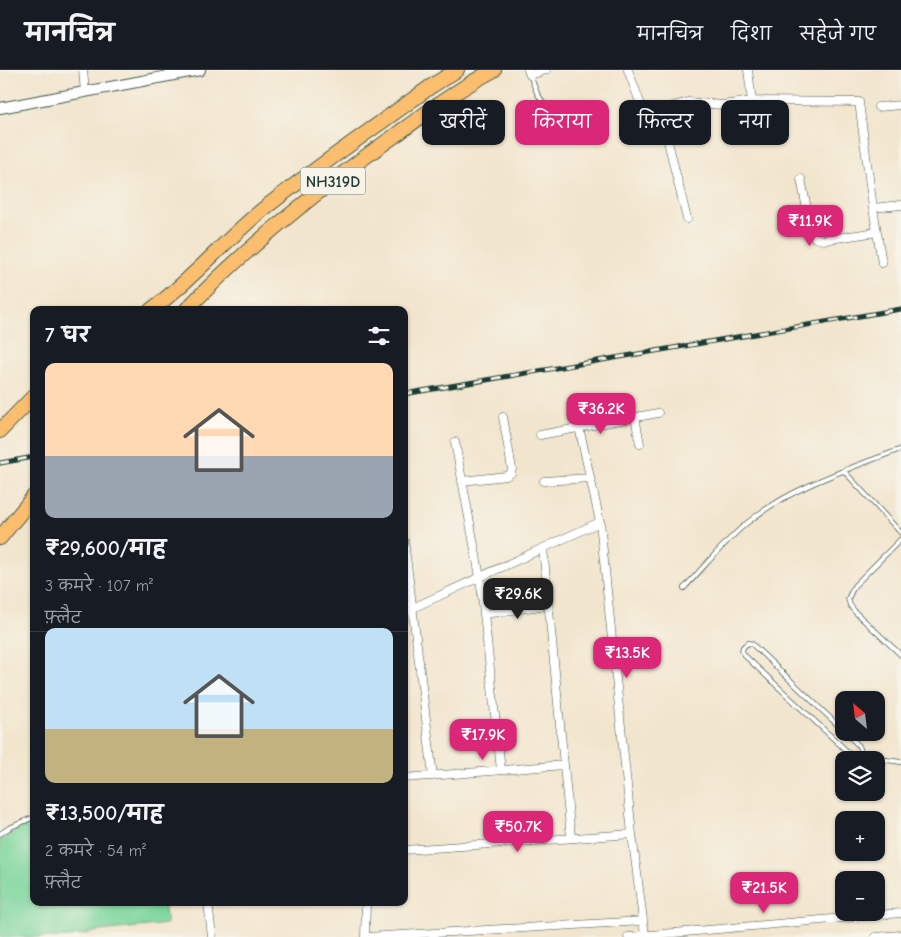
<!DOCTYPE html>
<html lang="hi">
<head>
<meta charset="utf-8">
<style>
  :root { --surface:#171b24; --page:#20242c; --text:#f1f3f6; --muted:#9ea1a6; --line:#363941; --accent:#db2777 }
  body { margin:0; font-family:"Comic Neue","Playpen Sans Deva",sans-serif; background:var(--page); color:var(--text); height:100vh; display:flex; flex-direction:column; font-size:19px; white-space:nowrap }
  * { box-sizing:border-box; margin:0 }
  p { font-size:16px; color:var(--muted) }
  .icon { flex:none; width:28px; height:28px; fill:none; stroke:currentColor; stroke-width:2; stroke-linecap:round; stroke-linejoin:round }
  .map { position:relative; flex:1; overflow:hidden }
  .panel { position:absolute; left:30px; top:236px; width:378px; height:600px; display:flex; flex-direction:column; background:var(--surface); border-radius:10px; box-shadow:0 1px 4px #0004 }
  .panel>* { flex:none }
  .top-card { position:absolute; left:422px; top:30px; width:402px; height:45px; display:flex; gap:10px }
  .needle { width:32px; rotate:332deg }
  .controls { position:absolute; left:835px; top:621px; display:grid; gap:10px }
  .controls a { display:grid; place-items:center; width:50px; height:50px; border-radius:10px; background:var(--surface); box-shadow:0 1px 4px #0004; font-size:25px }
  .price { position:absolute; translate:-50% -42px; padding:0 11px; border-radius:10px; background:var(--accent); color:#fff; font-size:16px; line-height:32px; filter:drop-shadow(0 1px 2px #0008) }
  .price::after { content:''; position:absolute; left:50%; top:30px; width:15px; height:11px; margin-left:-8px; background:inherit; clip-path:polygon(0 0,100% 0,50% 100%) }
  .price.on { background:#222; color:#fff }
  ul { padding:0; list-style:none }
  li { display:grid; align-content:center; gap:10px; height:265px; padding:0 15px }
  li+li { border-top:1px solid var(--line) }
  li span { display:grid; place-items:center; height:155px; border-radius:10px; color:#555 }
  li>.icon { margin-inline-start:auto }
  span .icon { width:90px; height:90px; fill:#fffc; stroke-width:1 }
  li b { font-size:21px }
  h2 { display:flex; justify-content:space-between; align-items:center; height:60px; padding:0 15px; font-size:21px }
  .chip { padding:0 18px; border-radius:10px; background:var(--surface); box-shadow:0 1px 4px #0004; font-size:18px; line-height:45px }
  .chip.on { background:var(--accent); color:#fff }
  header { display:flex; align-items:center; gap:30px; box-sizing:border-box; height:70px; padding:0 25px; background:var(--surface); border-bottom:1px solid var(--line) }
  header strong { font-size:24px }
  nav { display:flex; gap:28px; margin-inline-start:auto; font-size:18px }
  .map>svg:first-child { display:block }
</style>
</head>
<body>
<header>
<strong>मानचित्र</strong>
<nav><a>मानचित्र</a><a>दिशा</a><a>सहेजे गए</a></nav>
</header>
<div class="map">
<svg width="901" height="867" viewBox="0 0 901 867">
  <rect width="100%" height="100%" fill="#f7f3e8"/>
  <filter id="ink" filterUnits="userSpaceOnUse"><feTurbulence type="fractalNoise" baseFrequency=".02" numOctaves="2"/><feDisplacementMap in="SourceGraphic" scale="10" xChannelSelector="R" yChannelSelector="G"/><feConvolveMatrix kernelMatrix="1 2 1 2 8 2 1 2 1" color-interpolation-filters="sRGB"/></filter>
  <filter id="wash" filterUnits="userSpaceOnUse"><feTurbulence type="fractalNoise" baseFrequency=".0096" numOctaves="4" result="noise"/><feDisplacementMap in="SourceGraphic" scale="20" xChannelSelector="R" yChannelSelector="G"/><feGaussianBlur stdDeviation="1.12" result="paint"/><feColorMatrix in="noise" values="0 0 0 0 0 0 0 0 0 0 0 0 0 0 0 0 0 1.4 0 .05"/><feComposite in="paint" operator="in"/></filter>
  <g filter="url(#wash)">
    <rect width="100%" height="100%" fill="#f2e5cd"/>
    <path fill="#7bd69d" stroke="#4d8a68" d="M34 754V832L164 833 167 854 99 861 69 867H0V771L16 760Z"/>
  </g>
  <g filter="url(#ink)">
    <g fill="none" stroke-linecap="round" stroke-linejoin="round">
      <defs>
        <path id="service" d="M530 5 537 23 562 63
          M844 401 901 463
          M901 469 854 516 848 529 850 535 855 542 901 585
          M684 518C704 497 724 472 747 453 791 417 849 399 901 379
          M844 661 752 574 748 573 743 577 742 581 744 585 851 685 901 692
          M845 662 859 676 863 687
          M0 764 9 758 34 747"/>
        <path id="minor" d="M83 0 85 22
          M528 0 530 5 546 0
          M628 0 641 35 645 39 652 40 666 38 688 32 722 35 752 31 859 32 873 138 901 135
          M748 0 752 31
          M878 37 901 35
          M660 39 687 149
          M801 109 811 159 815 168 823 170 877 162
          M873 138 882 193
          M635 347 640 374
          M579 357 600 452 632 764 645 866
          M540 365 658 343
          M455 372 480 507 501 700
          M462 411 506 406 511 403 512 399 503 347
          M544 411 590 408
          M404 470 433 706
          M543 478 571 768
          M404 542 600 452
          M484 544 548 535
          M404 708 564 695
          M404 780 632 764
          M208 832 212 867
          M365 867 366 832
          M366 867 643 851
          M628 867 901 843
          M875 867 901 865"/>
        <path id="tertiary" d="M0 38 200 0"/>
        <path id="trunk" d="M151 240C191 211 223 172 261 141 316 97 374 58 430 17L457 0
          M186 240C249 175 319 119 393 67 426 43 458 19 494 0
          M0 361 34 326
          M0 468 34 426"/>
      </defs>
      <use href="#service" stroke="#3f564b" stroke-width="5.5"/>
      <use href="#minor" stroke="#3f564b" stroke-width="9"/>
      <use href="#tertiary" stroke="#3f564b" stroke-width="12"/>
      <use href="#trunk" stroke="#3f564b" stroke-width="16"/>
      <use href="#service" stroke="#fff" stroke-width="4"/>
      <use href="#minor" stroke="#fff" stroke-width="8"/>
      <use href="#tertiary" stroke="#fff" stroke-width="10"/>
      <use href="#trunk" stroke="#fbbe6e" stroke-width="14"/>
      <defs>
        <path id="rail" d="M404 324 901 239
          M0 393 34 387"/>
      </defs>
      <use href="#rail" stroke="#1f3d34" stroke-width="5"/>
      <use href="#rail" stroke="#f7f3e8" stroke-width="3" stroke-dasharray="9" stroke-linecap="butt"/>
    </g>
  </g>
  <g text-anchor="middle" stroke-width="4" stroke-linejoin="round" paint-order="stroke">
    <rect fill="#f7f3e8" stroke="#60746a" stroke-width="1" x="300.5" y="97.5" width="65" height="27" rx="4"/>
    <g font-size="16" font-weight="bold" fill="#1f3d34">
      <text x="333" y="117">NH319D</text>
    </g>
  </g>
</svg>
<div class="controls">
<a><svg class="needle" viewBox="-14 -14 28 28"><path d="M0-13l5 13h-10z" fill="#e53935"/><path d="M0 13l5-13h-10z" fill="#9ea1a6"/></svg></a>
<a><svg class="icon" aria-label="layers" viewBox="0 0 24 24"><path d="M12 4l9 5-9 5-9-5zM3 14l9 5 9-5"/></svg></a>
<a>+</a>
<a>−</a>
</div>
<b class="price" style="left:810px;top:177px">₹11.9K</b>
<b class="price" style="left:601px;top:365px">₹36.2K</b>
<b class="price on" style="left:518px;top:550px">₹29.6K</b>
<b class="price" style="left:627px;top:609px">₹13.5K</b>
<b class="price" style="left:483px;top:691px">₹17.9K</b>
<b class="price" style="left:518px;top:783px">₹50.7K</b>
<b class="price" style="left:764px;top:844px">₹21.5K</b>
<div class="top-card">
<a class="chip">खरीदें</a>
<a class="chip on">किराया</a>
<a class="chip">फ़िल्टर</a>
<a class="chip">नया</a>
</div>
<section class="panel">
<h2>7 घर<svg class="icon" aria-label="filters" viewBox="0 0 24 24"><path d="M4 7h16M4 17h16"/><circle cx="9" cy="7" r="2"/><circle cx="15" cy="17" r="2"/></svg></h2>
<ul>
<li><span style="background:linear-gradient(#ffd9b3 60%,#9aa5b1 0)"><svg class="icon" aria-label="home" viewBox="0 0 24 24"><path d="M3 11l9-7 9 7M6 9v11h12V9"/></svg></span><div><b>₹29,600/माह</b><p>3 कमरे · 107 m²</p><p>फ़्लैट</p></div></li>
<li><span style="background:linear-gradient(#bfe0f5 65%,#c2b280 0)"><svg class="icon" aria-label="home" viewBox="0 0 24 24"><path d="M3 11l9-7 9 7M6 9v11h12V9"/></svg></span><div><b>₹13,500/माह</b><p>2 कमरे · 54 m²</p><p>फ़्लैट</p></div></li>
</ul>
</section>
</div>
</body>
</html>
